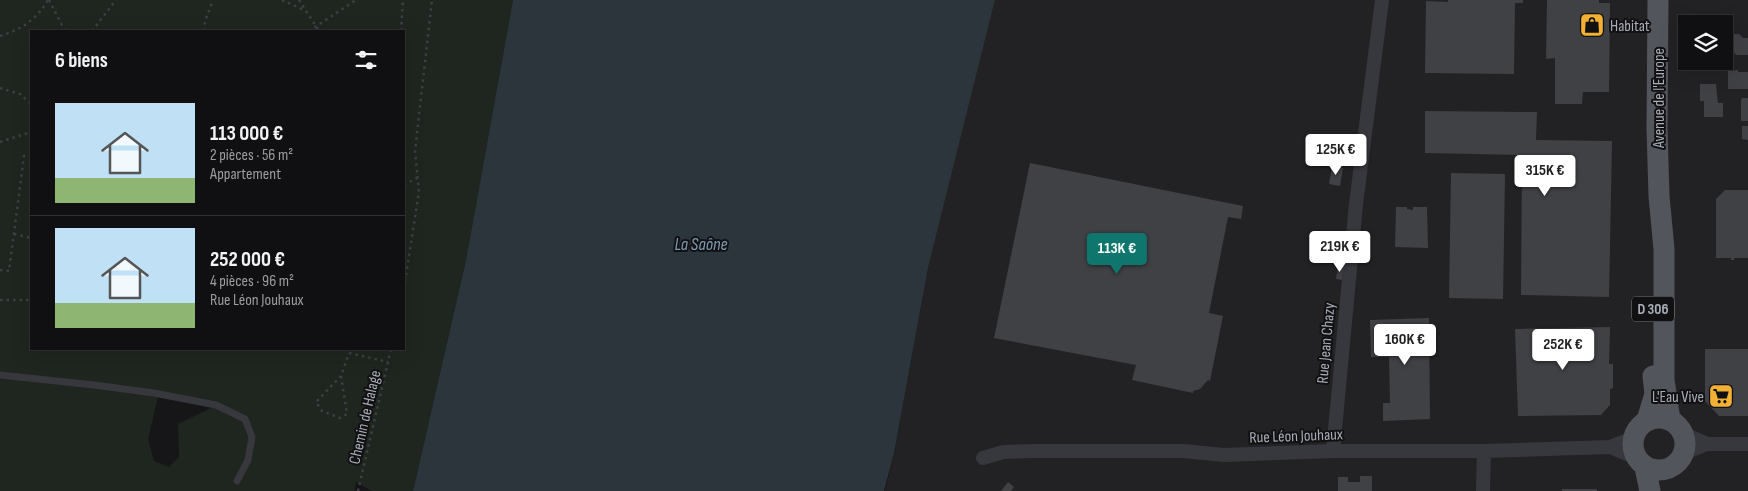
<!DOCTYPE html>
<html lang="fr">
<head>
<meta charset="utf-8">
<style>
  :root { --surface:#101012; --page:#19191b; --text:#f1f3f6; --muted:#9c9d9f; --line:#303032; --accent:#0f766e }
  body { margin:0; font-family:"Sofia Sans Condensed",sans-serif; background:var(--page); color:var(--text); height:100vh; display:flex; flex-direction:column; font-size:19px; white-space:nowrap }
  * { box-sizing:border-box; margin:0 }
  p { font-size:16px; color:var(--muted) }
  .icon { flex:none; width:28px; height:28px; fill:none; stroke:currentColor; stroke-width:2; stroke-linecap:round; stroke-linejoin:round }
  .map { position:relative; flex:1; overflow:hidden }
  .details { position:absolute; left:30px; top:30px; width:375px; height:320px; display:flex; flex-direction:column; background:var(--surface); border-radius:0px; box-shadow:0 5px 20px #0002,0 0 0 1px var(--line) }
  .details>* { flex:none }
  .buttons { position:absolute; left:1678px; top:15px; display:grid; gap:10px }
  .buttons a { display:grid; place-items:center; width:55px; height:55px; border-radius:0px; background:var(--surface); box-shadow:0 5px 20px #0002,0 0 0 1px var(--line); font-size:25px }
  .price { position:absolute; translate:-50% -42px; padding:0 11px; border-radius:5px; background:#fff; color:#222; font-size:16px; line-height:32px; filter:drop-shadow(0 1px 2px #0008) }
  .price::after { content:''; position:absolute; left:50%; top:30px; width:15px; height:11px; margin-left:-8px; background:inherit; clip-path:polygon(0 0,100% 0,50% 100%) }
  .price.current { background:var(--accent); color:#fff }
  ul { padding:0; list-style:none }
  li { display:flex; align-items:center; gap:15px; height:125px; padding:0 25px }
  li+li { border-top:1px solid var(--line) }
  li span { display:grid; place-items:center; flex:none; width:140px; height:100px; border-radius:0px; color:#555 }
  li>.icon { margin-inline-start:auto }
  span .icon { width:60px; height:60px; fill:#fffc; stroke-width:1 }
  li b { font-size:21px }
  h2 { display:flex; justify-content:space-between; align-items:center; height:60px; padding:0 25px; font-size:21px }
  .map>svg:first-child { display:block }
</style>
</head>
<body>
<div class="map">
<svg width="1748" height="491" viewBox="0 0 1748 491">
  <rect width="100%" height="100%" fill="#161618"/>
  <path fill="#222225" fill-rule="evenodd" d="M995 0H1748V491H885L894 453 928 268ZM1686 24H1724V61H1686Z"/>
  <path fill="#1e261f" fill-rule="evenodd" d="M0 0H513L466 260 413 491H372L356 482 354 491H0ZM31 31H404V349H31ZM158 397 215 406 178 424 179 457 169 467 154 461 148 439Z"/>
  <path fill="#2c353c" d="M513 0H995L928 268 894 453 884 491H413L466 260Z"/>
  <path fill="#404145" d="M1448 0H1523V3H1515L1514 74 1425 73 1426 1 1448 2Z
    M1547 0H1599V3H1610L1609 92H1583L1582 104H1555V58L1546 59Z
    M1733 34H1739L1743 38H1748V55H1736L1728 46 1731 43 1728 39Z
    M1738 70V72H1748V89H1728V71Z
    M1700 84H1716L1718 103H1723V117H1704V101H1700Z
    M1742 98H1748V121H1741V100Z
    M1425 111 1537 112 1536 140 1612 141 1609 297 1521 295 1522 155 1425 153Z
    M1742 126H1748V140L1742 139Z
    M1030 163 1243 206 1241 219 1228 217 1209 313 1223 316 1210 381 1208 380 1200 389 1193 391V393L1132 380 1136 365 994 338Z
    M1332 166 1343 168 1340 186 1329 184Z
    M1451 173 1505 174 1503 299 1449 298Z
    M1725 190H1748V258H1734V260H1731V258H1716V199Z
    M1396 207H1407V209L1413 210V207H1427L1428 248 1395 247Z
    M1338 266 1344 267 1343 280 1336 279Z
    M1429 318 1430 419 1383 421V403H1390L1389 357H1371L1370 320Z
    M1610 327 1609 364H1613V388L1610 389V405L1601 415 1518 416 1515 329Z
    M1705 349H1748V416H1719L1705 401Z
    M1360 476H1372V491H1338V477H1348V482H1360Z
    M1008 482 1014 487 1011 491H1001Z
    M1562 489H1597V491H1562Z"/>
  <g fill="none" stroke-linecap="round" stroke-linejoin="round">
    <path stroke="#3d3f44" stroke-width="2.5" stroke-dasharray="2.5 4" stroke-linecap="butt" d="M49 0 65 31
      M282 0 304 10
      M299 0 319 31
      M92 31 116 0
      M204 31 205 21 213 0
      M309 31 356 0
      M401 31 403 0
      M0 36C22 29 36 20 48 0
      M0 88 20 94 31 104
      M0 142 31 132
      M404 185 417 178
      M14 234 31 238
      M0 270 9 271 24 156H31
      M404 288 419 192 415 151 432 0
      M0 300H31
      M292 349H305
      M344 349 349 353 388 362
      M341 376 347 414 340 418 322 411 316 402 341 376 349 353
      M358 491 391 349"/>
    <path stroke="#37383d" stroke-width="7" d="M0 375 94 385 154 393 216 405 245 419 252 437 248 460 237 481"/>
    <path stroke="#37383d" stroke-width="14" d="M1683 433 1707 444H1748
      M1610 447 1637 458
      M1333 451 1356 204 1382 0
      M1684 453 1707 444
      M983 458 1003 452 1036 451H1183L1224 455 1333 451H1484L1610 447 1633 438
      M1483 491 1484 451"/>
    <path stroke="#53555c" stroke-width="21" d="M1658 0 1657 129 1659 196 1664 249V380L1670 420
      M1633 444a26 26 0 1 1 52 0a26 26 0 1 1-52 0Z
      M1647 420 1655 394 1653 376
      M1645 467 1650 491"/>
  </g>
  <defs>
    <symbol id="shop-square" viewBox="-11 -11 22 22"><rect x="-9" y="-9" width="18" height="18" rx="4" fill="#f2b134" stroke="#111113"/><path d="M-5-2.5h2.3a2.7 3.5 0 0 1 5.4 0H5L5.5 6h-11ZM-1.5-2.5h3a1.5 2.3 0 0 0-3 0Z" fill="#111"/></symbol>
    <symbol id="supermarket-square" viewBox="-11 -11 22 22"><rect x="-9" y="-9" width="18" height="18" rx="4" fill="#f2b134" stroke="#111113"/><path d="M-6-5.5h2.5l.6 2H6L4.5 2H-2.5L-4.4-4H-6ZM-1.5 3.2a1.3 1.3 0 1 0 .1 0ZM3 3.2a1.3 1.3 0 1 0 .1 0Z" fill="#111"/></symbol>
  </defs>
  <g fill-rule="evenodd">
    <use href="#shop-square" x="1578" y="11" width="28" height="28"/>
    <use href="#supermarket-square" x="1707" y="382" width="28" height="28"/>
  </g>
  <g text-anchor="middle" stroke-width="4" stroke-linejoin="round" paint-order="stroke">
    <rect fill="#111113" stroke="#7b7e86" stroke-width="1" x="1632" y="296.5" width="42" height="25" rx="4"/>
    <g font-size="15" font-weight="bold" fill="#a8adb8">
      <text x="1653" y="314">D 306</text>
    </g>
    <g font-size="16" fill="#a8adb8" stroke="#111113" text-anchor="start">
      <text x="1610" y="31">Habitat</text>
      <text x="1704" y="402" text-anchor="end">L'Eau Vive</text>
    </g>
    <g font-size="16" fill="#a8adb8" stroke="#111113">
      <text transform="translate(1658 98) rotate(-90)" y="6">Avenue de l'Europe</text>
      <text transform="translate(1325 343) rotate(-85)" y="6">Rue Jean Chazy</text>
      <text transform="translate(364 417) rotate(-77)" y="6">Chemin de Halage</text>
      <text transform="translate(1296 435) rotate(-2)" y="6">Rue Léon Jouhaux</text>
    </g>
    <g font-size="18" font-style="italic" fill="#7f9bb3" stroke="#111113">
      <text x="701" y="250">La Saône</text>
    </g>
  </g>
</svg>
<div class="buttons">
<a><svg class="icon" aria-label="layers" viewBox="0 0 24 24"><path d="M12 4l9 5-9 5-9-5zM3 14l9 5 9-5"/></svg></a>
</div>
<b class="price" style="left:1336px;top:176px">125K €</b>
<b class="price" style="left:1545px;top:197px">315K €</b>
<b class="price" style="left:1340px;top:273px">219K €</b>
<b class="price current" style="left:1117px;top:275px">113K €</b>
<b class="price" style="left:1405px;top:366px">160K €</b>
<b class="price" style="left:1563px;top:371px">252K €</b>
<section class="details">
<h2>6 biens<svg class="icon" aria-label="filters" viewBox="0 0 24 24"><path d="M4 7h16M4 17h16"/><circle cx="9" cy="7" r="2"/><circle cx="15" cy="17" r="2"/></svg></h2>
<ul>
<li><span style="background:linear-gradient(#bfe0f5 75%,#8fb573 0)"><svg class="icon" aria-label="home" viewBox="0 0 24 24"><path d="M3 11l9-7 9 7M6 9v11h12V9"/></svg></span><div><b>113 000 €</b><p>2 pièces · 56 m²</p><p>Appartement</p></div></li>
<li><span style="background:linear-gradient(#bfe0f5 75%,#8fb573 0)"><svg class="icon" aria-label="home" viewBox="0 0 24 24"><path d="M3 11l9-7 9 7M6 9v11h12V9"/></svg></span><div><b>252 000 €</b><p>4 pièces · 96 m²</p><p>Rue Léon Jouhaux</p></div></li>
</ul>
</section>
</div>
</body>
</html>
